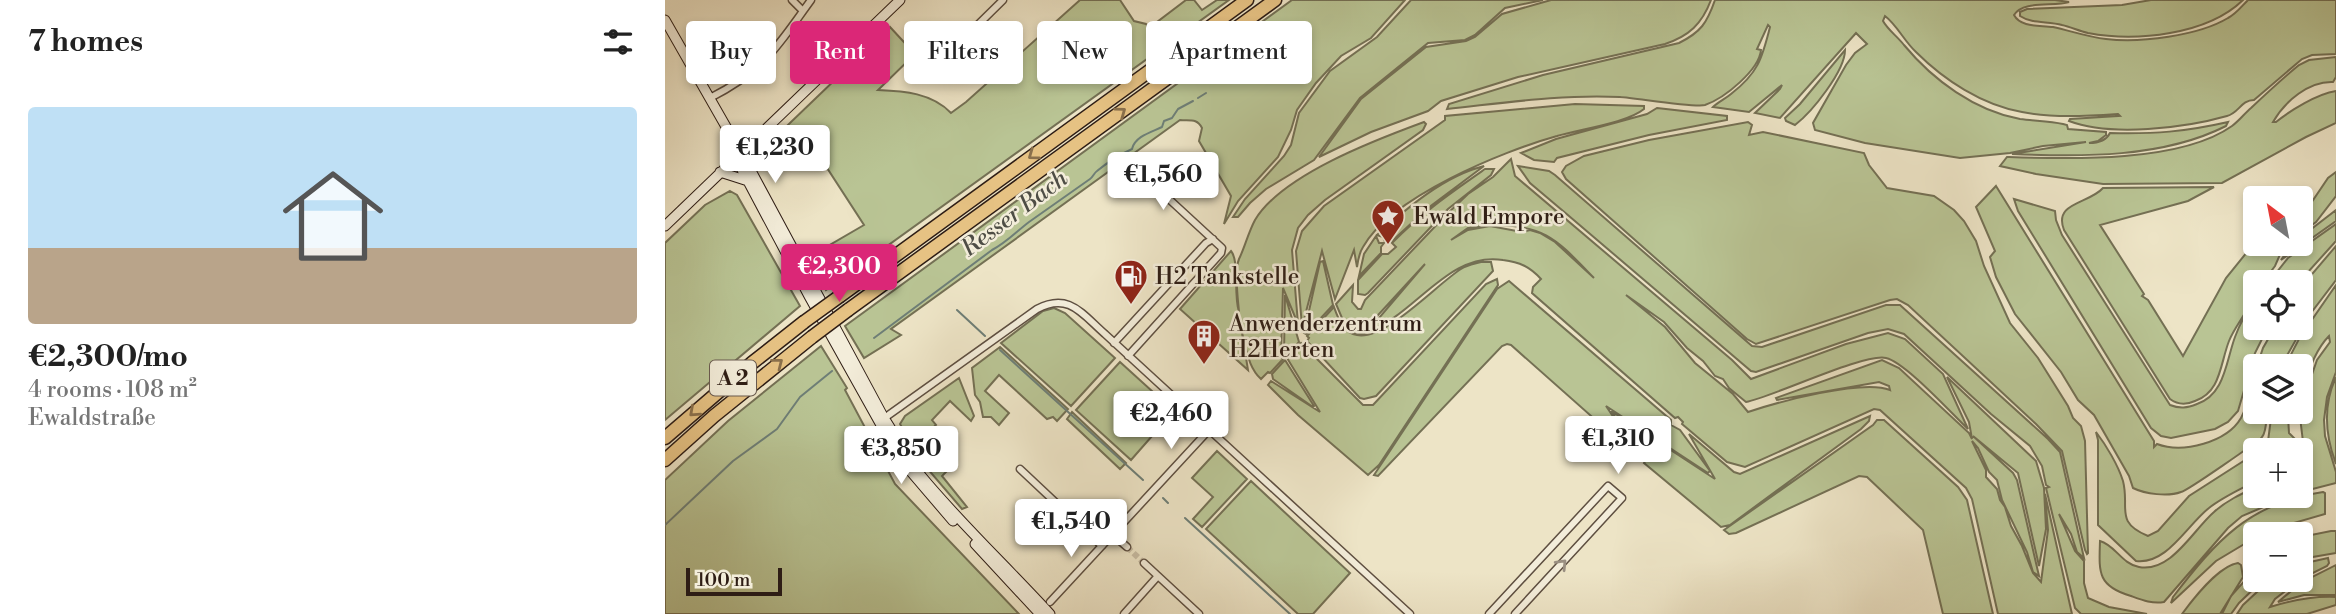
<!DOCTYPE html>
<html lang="en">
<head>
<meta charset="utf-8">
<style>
  :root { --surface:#fff; --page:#f2f2f2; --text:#222; --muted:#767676; --line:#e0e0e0; --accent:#db2777 }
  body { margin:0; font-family:"Libre Bodoni",serif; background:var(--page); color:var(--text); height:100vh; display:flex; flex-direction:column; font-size:26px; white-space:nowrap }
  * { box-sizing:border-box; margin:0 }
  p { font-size:23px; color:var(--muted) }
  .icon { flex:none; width:38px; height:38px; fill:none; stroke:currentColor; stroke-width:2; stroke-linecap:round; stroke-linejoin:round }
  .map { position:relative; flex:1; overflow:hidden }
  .side { display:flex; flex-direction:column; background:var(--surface); width:665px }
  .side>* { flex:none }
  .guide { position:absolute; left:21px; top:21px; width:665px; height:63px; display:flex; gap:14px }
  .needle { width:46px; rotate:328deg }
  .buttons { position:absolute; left:1578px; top:186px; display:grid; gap:14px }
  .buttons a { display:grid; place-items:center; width:70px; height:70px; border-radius:7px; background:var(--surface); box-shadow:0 4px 10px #0003; font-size:35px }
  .scale { position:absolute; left:21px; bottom:18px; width:96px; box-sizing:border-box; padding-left:7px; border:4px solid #2e1d15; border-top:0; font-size:19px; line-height:24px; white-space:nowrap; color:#2e1d15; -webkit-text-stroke:5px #f3edda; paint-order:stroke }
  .price { position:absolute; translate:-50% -60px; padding:0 16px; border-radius:7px; background:#fff; color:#222; font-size:23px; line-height:46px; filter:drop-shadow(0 2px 4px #0008) }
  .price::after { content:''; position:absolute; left:50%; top:42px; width:21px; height:16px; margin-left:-10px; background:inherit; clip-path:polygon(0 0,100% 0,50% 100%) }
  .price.on { background:var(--accent); color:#fff }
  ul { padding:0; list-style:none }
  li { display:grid; align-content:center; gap:14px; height:371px; padding:0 28px }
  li+li { border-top:2px solid var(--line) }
  li span { display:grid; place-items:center; height:217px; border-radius:7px; color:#555 }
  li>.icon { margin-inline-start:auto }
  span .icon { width:126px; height:126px; fill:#fffc; stroke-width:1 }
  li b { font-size:30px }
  h2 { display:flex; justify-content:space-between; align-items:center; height:84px; padding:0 28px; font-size:30px }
  .pill { padding:0 24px; border-radius:7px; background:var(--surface); box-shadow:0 4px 10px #0003; font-size:24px; line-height:63px }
  .pill.on { background:var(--accent); color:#fff }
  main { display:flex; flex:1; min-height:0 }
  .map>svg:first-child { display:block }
</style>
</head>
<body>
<main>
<section class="side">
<h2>7 homes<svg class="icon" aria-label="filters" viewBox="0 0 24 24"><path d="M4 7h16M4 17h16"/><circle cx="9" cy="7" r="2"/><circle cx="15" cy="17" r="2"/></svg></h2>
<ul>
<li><span style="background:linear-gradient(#bfe0f5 65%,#b9a48a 0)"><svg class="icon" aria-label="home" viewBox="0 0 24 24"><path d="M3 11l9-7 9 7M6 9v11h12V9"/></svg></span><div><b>€2,300/mo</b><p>4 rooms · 108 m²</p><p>Ewaldstraße</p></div></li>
</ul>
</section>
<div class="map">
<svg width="1671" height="614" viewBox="0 0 1671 614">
  <rect width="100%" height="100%" fill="#ede4c6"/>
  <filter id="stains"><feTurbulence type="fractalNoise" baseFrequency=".00286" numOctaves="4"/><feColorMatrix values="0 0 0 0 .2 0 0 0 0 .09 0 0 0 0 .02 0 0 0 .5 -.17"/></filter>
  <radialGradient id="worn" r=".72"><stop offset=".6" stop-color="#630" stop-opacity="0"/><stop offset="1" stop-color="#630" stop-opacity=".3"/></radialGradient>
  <path fill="#b9c494" stroke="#747054" stroke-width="2" fill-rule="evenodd" d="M415 0H455L469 21 481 24 484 28 521 0H529L537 10 552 0H564L161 290 144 257 199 225 138 131 110 150 102 145 225 27 250 54 213 90C239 91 267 93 286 113L301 102Z
    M627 0H740L706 38 676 56 651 83 632 110 626 130 613 157 573 201 559 224 566 196 534 141 537 128C532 118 525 121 515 120L226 329 236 335 199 358 180 326Z
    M746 0H878L840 8 810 35 800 40 763 43 695 98 649 160 601 189 585 203 573 217H568L580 199 619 156 626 145 634 113 665 71 712 37Z
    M886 0H1046C1037 24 1024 36 1000 44L853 77 776 101 763 111 706 132 654 157 696 99 761 47 801 41 810 37 837 14Z
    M1050 0H1390L1404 2C1389 7 1358 0 1349 15 1356 28 1375 25 1388 27 1406 31 1423 37 1441 39 1475 43 1533 36 1563 18 1571 14 1577 6 1583 0H1671V54L1647 55 1637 59 1589 100C1576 100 1574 113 1562 116 1520 128 1446 137 1404 121L1405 119 1455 116 1453 114C1422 116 1387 118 1357 112 1317 105 1279 80 1251 52 1239 41 1232 25 1220 16L1218 21C1223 30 1232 36 1239 45 1268 80 1310 111 1355 119 1370 121 1384 121 1398 124L1402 125 1403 129 1441 132V135L1433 141 1424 143C1433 143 1441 141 1445 133 1490 134 1519 132 1563 122L1561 126C1498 158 1417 157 1347 154L1421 142 1378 146 1345 153 1295 158 1200 143 1150 130 1148 123 1181 65 1190 53 1202 44 1191 33 1115 118 1090 113 1115 89 1117 85 1084 112 1048 107C1053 102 1060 99 1066 94 1093 73 1097 59 1105 27L1103 25 1092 49 1096 50C1094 70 1060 98 1040 105 1030 108 971 98 955 97 898 94 839 103 782 109L784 104 878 75 1014 43C1036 32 1042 23 1050 0Z
    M1486 0H1578C1542 35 1471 42 1423 33 1414 31 1406 27 1397 25 1383 21 1367 24 1355 16V12L1362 9 1457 5Z
    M1180 50C1180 71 1147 112 1130 125L1121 121 1120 118 1135 104Z
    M1671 57V77L1668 82C1644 81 1620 101 1608 122H1611C1626 110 1652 94 1671 91V123L1641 137 1557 183 1438 184 1371 174 1335 166 1342 157C1404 159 1515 163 1567 126 1574 121 1580 113 1586 108 1602 93 1618 78 1634 65L1644 60Z
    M910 104 979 106V109C962 123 915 129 892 136 838 151 726 197 698 247 694 253 693 260 692 267L689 250 670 299 657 251 637 327 631 251 637 231 659 206 780 120V116Z
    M992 108 1062 116V120L984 135 892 158 889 162 869 160 856 153 891 139 982 114Z
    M759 122 761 124 758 130 660 200 643 215 633 228 627 250 633 324 618 288 616 357 618 359 605 373 603 372 596 379C583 367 582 350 577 333L583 370 515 309 566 251C575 262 568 294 574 312 573 299 569 271 574 259 580 247 583 233 590 220 617 175 710 140 759 122Z
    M1083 122 1087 125 1084 135 1098 132 1199 153 1204 165 1222 188 1269 196 1289 210 1299 221 1311 241 1319 266 1345 323 1373 358 1403 406 1408 418 1416 426 1420 441 1423 553 1422 554 1420 550 1397 451 1371 424 1243 305 1232 299 1225 300 1091 344 1082 339 901 179 897 172 901 166 919 156 984 140Z
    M846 159 850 176 1067 360 1086 379 1181 344 1223 333 1240 339 1278 374 1303 429C1287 414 1240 362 1221 358 1199 353 1110 396 1081 402L1064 388 1058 379 1050 376 1038 361 1022 348 999 322 961 295 1000 327 1030 363 1068 394 1083 412C1113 402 1197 379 1225 390L1224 386 1214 382 1112 400 1111 398 1217 360 1234 368 1304 433 1307 439 1304 422 1282 377 1371 461 1379 488 1381 529 1374 566 1353 473 1308 436 1348 473 1352 480 1374 576 1368 572 1362 552 1337 500 1332 480 1324 472 1313 448 1307 441 1321 470V477L1332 489 1335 500 1340 507 1346 526 1357 546 1368 573 1376 582 1383 530 1380 494 1407 614H1333L1307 499 1301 488 1215 410 1209 409 1080 467 1062 462 1017 424 1018 422 1013 417 1010 418 867 293 868 287 876 279C865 267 855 262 838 260 783 251 751 315 702 332L760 264 702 327 699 334H692L680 325 671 304 688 285 687 302 693 309H696L700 300 781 215 803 194 828 177ZM824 225C880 224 892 240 929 278L890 242 875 233 865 230 857 232 825 226 803 230 786 240 803 228Z
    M819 166 763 208 726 242 723 239 720 242 718 237 712 235C742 208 779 176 819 166Z
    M853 166 884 171 890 175 1087 346 1097 347 1221 305H1235L1383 439 1395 452 1419 558 1412 552 1406 534 1394 514 1410 551 1419 561V583L1423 598 1444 607 1482 614H1416L1410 608 1381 488 1384 487 1381 485 1377 466 1365 446 1326 414 1239 334 1223 329 1203 333 1091 372 1086 371 904 216 865 183Z
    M820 169H829L826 175 783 209 703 293 700 295 693 294V280L717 254H723L731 247 727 243C755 214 787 192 820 169Z
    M1671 172V196L1651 222 1636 233V218L1663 178Z
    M1331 186 1489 441V447L1492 444C1518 454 1562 442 1576 418 1584 404 1586 385 1591 370V411H1602C1601 419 1602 431 1597 437 1594 441 1522 491 1516 492 1503 497 1480 494 1468 488L1464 476 1429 415 1413 400 1396 372 1350 314 1331 277 1325 257 1330 251 1311 207Z
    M1549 187 1523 201 1435 225 1479 294 1477 296 1483 300 1518 356 1561 278 1591 241V243H1620L1610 266 1598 282H1591C1591 304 1572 321 1564 341 1555 364 1556 392 1530 401 1521 405 1513 405 1505 399L1399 230C1388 202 1424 204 1438 188Z
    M65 191 72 195 135 306 0 420V243L40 205Z
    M1349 199 1390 211 1391 220 1397 235 1505 405C1515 409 1522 408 1532 404 1560 395 1561 361 1570 337 1575 323 1582 311 1591 299V327H1603L1590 353 1573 411 1563 422 1550 429 1506 438 1496 436 1486 428 1353 211Z
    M1671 210V221L1616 260 1628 243H1636V237Z
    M1671 224V241L1634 282H1604L1623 258Z
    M711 236 714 243H719L716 247V253L694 276 699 254Z
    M1671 246V280L1646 313 1616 366H1592L1598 348 1610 327H1636V287Z
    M658 261 668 305 641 334 639 333 655 262Z
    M816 262H826L828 271 711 396 699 399 695 398 642 341 644 338 642 336 669 307C673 318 678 333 692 335 720 341 772 284 796 269 802 265 809 264 816 262Z
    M832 279 833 285 714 465 703 475 633 415 603 385 606 381 655 412 622 358 636 343 698 405H708L821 284Z
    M844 281 1006 420V425L1015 430 1045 471 1043 473 941 406 971 451 969 454 846 345 842 344 837 346 713 476 709 475 832 289Z
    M1671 285V372L1662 397 1659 420 1660 436 1671 472V483L1636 492V465L1640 458 1635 417 1637 403 1652 360 1665 342 1664 336C1650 350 1643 373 1636 392V366H1620L1635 337Z
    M620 295 634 342 621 356 619 354Z
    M389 308 400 313 450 358 406 406 336 343 378 311Z
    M156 346 182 388 180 390 230 484 354 614H0V480L63 421Z
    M335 347 403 409 392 421 388 417 382 419 334 375 320 391 344 413 334 425 326 417H318L315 402 310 395 307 368Z
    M620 360 649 406 648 407 608 379 607 374Z
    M455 362 509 411 466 460 411 410Z
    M1671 377V464C1660 435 1658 405 1671 377Z
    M294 378 309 416 306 421 285 401 267 420 271 425 253 441 281 472 277 476 302 507 297 509 261 467 235 424 240 416Z
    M946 411 1050 479 1024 434 1069 472 1075 474 1205 416 1204 421 1196 429 1065 525 1056 527 979 463 981 460Z
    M1607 411H1616L1617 414 1623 416 1624 433 1631 440 1633 450H1617L1603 441Z
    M407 412 461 463 455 469 402 419Z
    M1212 420H1219L1293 487 1302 500 1328 614H1278L1258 530 1202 477 1194 476 1071 533 1064 534 1059 530 1208 425Z
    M1431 432C1441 445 1453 465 1458 481 1465 508 1449 522 1483 536L1493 531 1524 496 1591 453V481C1574 490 1558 497 1544 508 1522 525 1502 565 1471 561L1433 525V440Z
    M552 451 582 479 537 527 528 519 548 497 527 478Z
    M586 481 685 573 648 614H633L541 529Z
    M1591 487V495H1627L1577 516 1563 528 1499 602C1487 604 1477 600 1466 596 1432 586 1434 572 1435 541 1450 545 1457 564 1474 567 1506 573 1528 530 1549 512 1561 501 1576 494 1591 487Z
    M1658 492 1660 493V514L1591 534V537L1551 561 1506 603 1508 597C1551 541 1584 503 1658 492Z
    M1666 531H1671V553L1636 559V537Z
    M1663 558 1664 563 1662 566 1636 579V564Z
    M1573 563 1576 565 1578 577 1555 614H1517C1528 599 1554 566 1573 563Z
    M1671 565V595H1639L1613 602 1637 582Z
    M1591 568V579H1599L1574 603 1566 614H1557L1566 596Z
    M1606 579H1636L1610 599 1605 607C1627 600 1648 596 1671 597V605L1642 614H1572L1578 605Z"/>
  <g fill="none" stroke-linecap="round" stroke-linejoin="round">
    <path stroke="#6e7e76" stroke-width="2" d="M533 98 541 93
      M292 310 320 336
      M209 338 327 250C341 243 352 231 364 222 384 208 405 193 425 179 428 177 429 173 432 171 443 162 454 155 467 149 470 136 487 132 497 127L499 121 507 118 513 109 528 101
      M335 350 478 480
      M498 498 503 503
      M520 518 625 614
      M0 525 68 461 112 429 135 397 167 371"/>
    <path stroke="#c7bca3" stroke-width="6" stroke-dasharray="6 3" stroke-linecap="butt" d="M462 547 479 563"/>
    <defs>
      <path id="street" d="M127 0 138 11
        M273 64 338 0
        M45 98C100 70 111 48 146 0
        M449 343 541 243 548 239
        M463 356 556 253 557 248 467 165
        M218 419 372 309C404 292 417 314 440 334L745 614
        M355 469 437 546
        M447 534 462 547
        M479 563 493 576
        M385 602 544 430
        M459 614 493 576 534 614
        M824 614 943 486 957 498 850 614"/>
      <path id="secondary" d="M0 20 84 167 219 418C232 438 243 459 257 477 297 525 343 568 385 614
        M76 158 77 170 145 298 235 459 288 521
        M55 172 83 181
        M0 226 235 0
        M310 544 375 614"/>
      <path id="highway" d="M175 296 582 0
        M183 310 610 0
        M0 438 87 363 139 322
        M0 460 49 416 147 337"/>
    </defs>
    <use href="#street" stroke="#5e4f41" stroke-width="9"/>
    <use href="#secondary" stroke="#2e1d15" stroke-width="11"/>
    <use href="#highway" stroke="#2e1d15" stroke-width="15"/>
    <use href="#street" stroke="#f3edda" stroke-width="6"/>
    <use href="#secondary" stroke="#f3edda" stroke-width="9"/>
    <use href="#highway" stroke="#e6c283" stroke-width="12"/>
    <defs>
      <path id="highway-bridge" d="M139 322 175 296
        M147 337 183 310"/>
    </defs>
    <use href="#highway-bridge" stroke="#2e1d15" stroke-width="15" stroke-linecap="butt"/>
    <use href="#highway-bridge" stroke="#e6c283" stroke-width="12"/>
  </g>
  <defs><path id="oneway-chevron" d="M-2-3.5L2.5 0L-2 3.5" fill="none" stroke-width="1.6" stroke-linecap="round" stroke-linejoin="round" transform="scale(1.75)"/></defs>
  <g stroke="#8a704c">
    <use href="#oneway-chevron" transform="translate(456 112) rotate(-36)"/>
    <use href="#oneway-chevron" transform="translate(368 155) rotate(144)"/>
    <use href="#oneway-chevron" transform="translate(113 363) rotate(-38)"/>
    <use href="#oneway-chevron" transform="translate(29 412) rotate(138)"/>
  </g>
  <use stroke="#9a8f81" href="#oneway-chevron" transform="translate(897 564) rotate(-47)"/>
  <defs>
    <symbol id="sight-pin" viewBox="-11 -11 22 30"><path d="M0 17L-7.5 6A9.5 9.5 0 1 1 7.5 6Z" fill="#8f2418" stroke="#f3edda"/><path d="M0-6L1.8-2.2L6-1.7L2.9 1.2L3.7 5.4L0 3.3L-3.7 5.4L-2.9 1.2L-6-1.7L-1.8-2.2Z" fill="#fff"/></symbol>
    <symbol id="fuel-pin" viewBox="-11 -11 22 30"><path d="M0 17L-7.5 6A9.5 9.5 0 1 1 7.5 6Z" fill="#8f2418" stroke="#f3edda"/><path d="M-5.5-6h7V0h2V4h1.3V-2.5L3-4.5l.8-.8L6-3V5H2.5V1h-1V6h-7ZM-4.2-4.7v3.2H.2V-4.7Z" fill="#fff"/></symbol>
    <symbol id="building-pin" viewBox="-11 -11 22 30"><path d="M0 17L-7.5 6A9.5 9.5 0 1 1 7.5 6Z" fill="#8f2418" stroke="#f3edda"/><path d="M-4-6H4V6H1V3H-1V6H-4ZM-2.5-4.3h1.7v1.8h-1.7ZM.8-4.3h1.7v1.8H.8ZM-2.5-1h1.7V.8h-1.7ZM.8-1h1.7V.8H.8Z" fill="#fff"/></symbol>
  </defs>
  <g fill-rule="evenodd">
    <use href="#sight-pin" x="704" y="197" width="38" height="52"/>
    <use href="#fuel-pin" x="447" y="257" width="38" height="52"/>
    <use href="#building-pin" x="520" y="317" width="38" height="52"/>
  </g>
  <g text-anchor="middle" stroke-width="5" stroke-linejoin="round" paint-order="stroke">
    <rect fill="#f3edda" stroke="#695b50" stroke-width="2" x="45" y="360.5" width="46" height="35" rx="5"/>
    <g font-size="21" font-weight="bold" fill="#2e1d15">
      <text x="68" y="385">A 2</text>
    </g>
    <g font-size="23" fill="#2e1d15" stroke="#f3edda" text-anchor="start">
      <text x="748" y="224">Ewald Empore</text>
      <text x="490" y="284">H2 Tankstelle</text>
      <text x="564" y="331">Anwenderzentrum<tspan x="564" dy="26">H2Herten</tspan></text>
    </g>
    <g font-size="24" font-style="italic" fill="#4e4d45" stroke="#f3edda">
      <text transform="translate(349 213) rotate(-37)" y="8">Resser Bach</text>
    </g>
  </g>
  <rect width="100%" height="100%" filter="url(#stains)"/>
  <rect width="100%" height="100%" fill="url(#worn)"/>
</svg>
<div class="buttons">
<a><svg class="needle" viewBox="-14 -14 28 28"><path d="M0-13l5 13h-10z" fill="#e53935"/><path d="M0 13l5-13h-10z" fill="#767676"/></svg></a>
<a><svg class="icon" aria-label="locate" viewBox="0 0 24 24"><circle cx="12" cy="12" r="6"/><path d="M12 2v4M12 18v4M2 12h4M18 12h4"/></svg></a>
<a><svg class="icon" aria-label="layers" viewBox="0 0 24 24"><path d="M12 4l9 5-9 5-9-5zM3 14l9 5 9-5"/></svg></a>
<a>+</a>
<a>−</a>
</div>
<div class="scale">100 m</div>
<b class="price" style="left:110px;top:185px">€1,230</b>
<b class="price" style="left:498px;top:212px">€1,560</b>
<b class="price on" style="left:174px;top:304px">€2,300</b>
<b class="price" style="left:506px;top:451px">€2,460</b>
<b class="price" style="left:953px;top:476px">€1,310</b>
<b class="price" style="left:236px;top:486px">€3,850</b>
<b class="price" style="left:406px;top:559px">€1,540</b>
<div class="guide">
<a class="pill">Buy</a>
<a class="pill on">Rent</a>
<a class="pill">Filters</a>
<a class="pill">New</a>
<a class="pill">Apartment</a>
</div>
</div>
</main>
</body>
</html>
